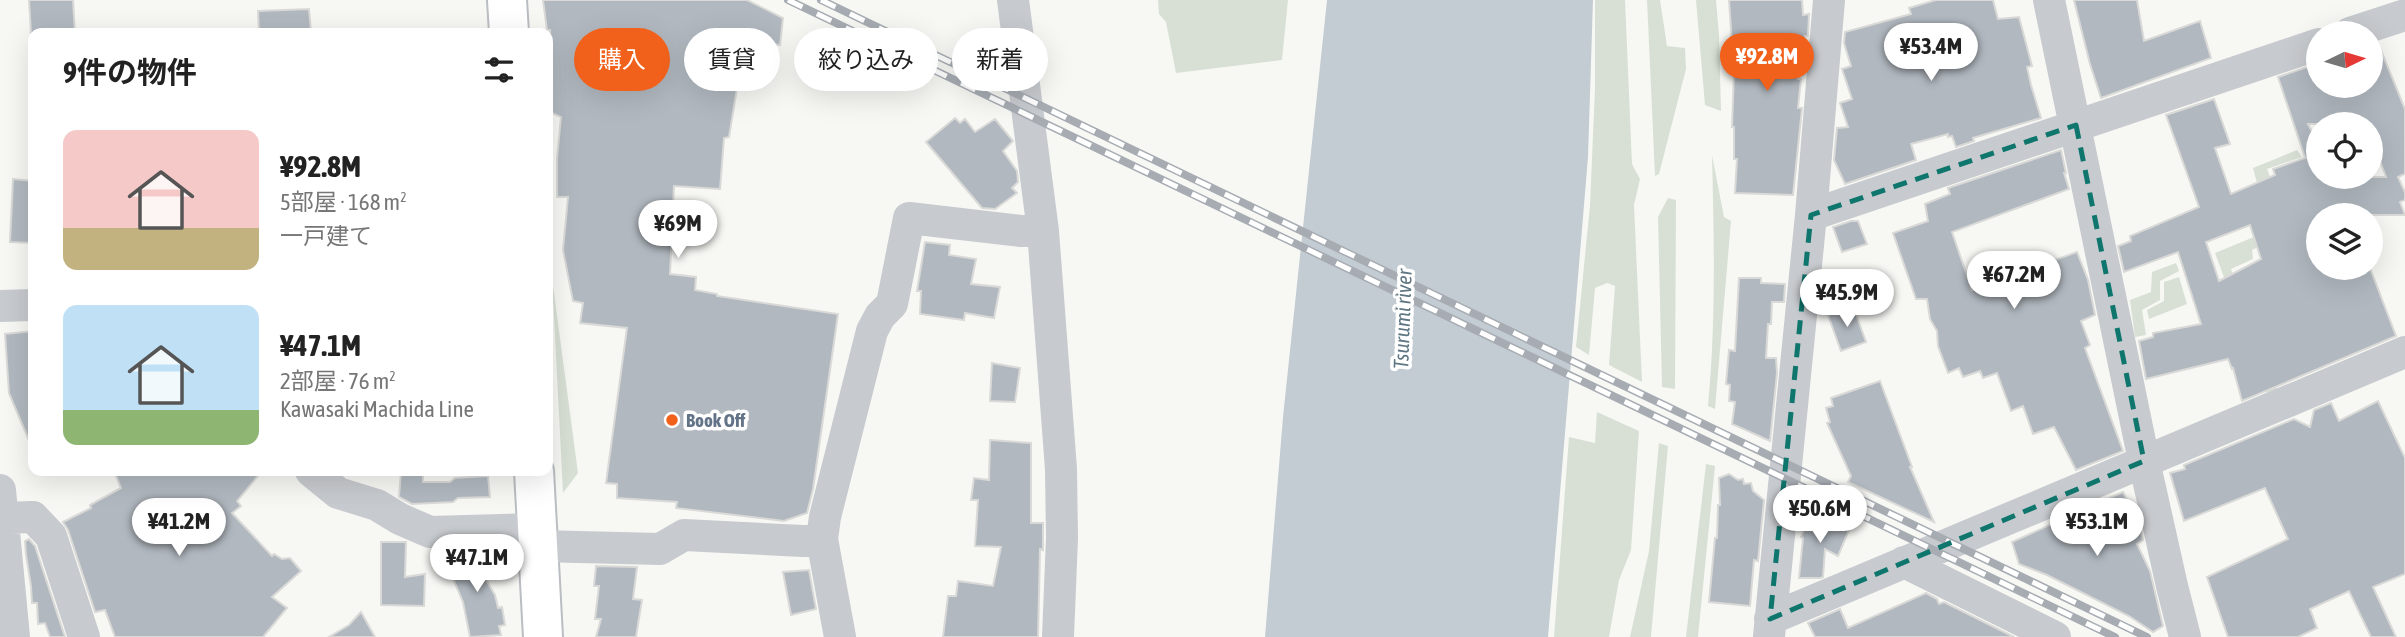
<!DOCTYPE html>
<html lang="ja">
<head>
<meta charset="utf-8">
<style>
  :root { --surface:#fff; --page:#f2f2f2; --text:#222; --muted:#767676; --accent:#f1611b }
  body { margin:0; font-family:"Asap Condensed","Noto Sans JP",sans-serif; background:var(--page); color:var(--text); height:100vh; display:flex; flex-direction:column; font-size:26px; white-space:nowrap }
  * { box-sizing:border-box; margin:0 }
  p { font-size:23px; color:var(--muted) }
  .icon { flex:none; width:38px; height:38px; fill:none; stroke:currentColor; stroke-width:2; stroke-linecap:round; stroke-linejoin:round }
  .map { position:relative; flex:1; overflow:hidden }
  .drawer { position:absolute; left:28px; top:28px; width:525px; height:448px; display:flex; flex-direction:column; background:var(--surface); border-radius:14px; box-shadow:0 7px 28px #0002 }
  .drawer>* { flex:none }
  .guide { position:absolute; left:574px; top:28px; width:665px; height:63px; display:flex; gap:14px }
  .needle { width:46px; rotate:85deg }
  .buttons { position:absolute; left:2306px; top:21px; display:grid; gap:14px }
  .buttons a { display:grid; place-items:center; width:77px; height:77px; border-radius:50%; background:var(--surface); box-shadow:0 7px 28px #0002; font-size:35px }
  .price { position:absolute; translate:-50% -60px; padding:0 16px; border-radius:24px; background:#fff; color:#222; font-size:23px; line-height:46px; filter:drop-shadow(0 2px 4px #0008) }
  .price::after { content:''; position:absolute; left:50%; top:42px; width:21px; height:16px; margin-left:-10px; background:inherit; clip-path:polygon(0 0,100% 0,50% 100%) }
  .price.selected { background:var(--accent); color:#fff }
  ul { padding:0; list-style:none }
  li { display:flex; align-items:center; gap:21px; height:175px; padding:0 35px }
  li span { display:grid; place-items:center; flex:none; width:196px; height:140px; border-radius:14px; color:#555 }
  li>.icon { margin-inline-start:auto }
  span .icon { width:84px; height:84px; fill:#fffc; stroke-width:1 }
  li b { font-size:30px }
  h2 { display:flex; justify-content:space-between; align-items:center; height:84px; padding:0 35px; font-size:30px }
  .tag { padding:0 24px; border-radius:32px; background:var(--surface); box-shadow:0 7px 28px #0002; font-size:24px; line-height:63px }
  .tag.selected { background:var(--accent); color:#fff }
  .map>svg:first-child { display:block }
</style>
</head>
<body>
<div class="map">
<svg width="2405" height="637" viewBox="0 0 2405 637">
  <rect width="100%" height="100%" fill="#f7f8f4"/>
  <path fill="#d8e0d5" d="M1158 0H1288L1282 60 1176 73 1166 22 1159 14Z
    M1595 0H1625L1632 164 1640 179 1634 205 1642 382 1609 365 1615 286 1607 283 1595 288 1589 355 1576 347 1590 205 1595 88Z
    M1647 0H1660L1667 46 1685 48 1686 69 1659 174 1655 176Z
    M1696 0H1716L1719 35 1721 111 1705 105Z
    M2297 150 2302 157 2267 169 2272 182 2261 198 2253 168Z
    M1712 155 1724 217 1731 221 1715 409 1708 406C1716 322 1714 239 1712 155Z
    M1668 198 1676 200 1675 389 1662 387 1658 217Z
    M2266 232 2269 242 2252 250 2253 259 2231 269 2277 389 2267 393 2215 253Z
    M2176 263 2179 271 2160 281V300L2142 310 2146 335 2135 337 2130 300 2151 292 2152 272Z
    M2179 277 2187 304 2149 319 2147 310 2164 301V282Z
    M552 278 578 473 563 493Z
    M1597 412 1639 431 1631 550 1619 580 1609 637H1554L1569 437 1595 443Z
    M1659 443 1668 446 1651 637H1630L1649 551Z
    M1706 464 1715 466 1698 637H1686Z"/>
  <path fill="#c3ccd2" d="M1327 0H1593L1588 157 1548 637H1265L1283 417Z"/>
  <path fill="#b1b8bf" stroke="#d9d9d7" stroke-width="2" fill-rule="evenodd" d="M29 0H73L75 33H31Z
    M543 0H747L783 18 780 45 745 40 729 137 724 138 720 189 674 186 670 274 696 277 695 290 717 294V296L838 314 813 489 807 513 784 521 676 508 677 502 617 498V484L606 483 627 328 580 323 583 303 573 301 563 250 568 197H557V158L561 117 552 113 550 30H547Z
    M1729 0H1802L1803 15 1809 14 1808 36H1805L1798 79H1801L1798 108H1802L1793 195 1735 193 1737 159H1734V127H1732L1735 44H1732Z
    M1936 0H1993L1998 19 2019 17 2032 66 2027 67 2031 85 2041 118 1973 138 1974 141 1956 147 1952 136 1948 137V134L1911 144 1916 160 1845 184 1834 160 1837 128 1848 127 1840 103 1852 99 1842 69 1851 66 1844 43 1845 32 1911 14 1909 8Z
    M2074 0H2137L2144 41 2200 21 2211 58 2101 98 2090 64Z
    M309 9 311 31 300 33H259L258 11Z
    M838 43 897 71 892 89 820 72 825 49 836 52Z
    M2378 43 2405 109V174L2398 177 2405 192V200L2400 202 2405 215H2319V268H2370L2396 336 2242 401 2233 368 2232 369 2228 359 2146 379 2139 341 2153 337V333L2201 324 2178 252 2124 272 2118 246 2131 241 2130 236 2199 207 2166 115 2214 99 2230 144 2215 148 2231 194 2275 175 2273 169 2305 158 2278 77 2319 63V86H2371V45ZM2308 124H2371V137L2386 177H2319V145ZM2250 225 2261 259 2219 281 2206 242Z
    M955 118 960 123 965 119 975 132 995 119 1013 141 1003 151 1017 171 1018 182 1012 188 1017 193 995 209 982 208 926 142Z
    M2061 150 2066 173H2064L2069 189 1952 232 1972 290 2077 252 2088 280 2095 315 2081 321 2090 345 2085 348 2123 451 2076 470 2054 427 2033 434 2023 406 2011 411 1997 373 1983 378 1980 371 1963 377 1959 368 1948 373 1938 346 1937 331 1930 319 1927 299H1916L1893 233 1928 221 1925 204 1950 194 1948 188Z
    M13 179 33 181V243L10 242Z
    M1851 221H1858L1867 244 1842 252 1833 227Z
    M925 242 950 245 949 255 976 259 971 284 1000 287 994 318 965 313 964 320 920 314 921 291H917Z
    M1739 278H1761V283L1785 284 1784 302H1772L1771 324H1768L1766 358H1776L1777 373 1770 441 1732 424 1735 402 1729 401 1730 385 1726 384 1729 350 1735 351Z
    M1853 306 1866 342 1841 351 1828 315Z
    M33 331V450L9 393 5 334Z
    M992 363 1020 368 1015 402 990 401Z
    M1880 381 1912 467H1910L1934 522 1848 482 1851 476 1827 423 1830 422 1826 408 1833 406 1831 398Z
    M2378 401 2405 458V574L2373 587 2396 637H2371L2349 591 2310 609 2317 628 2298 637H2228L2207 577 2288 539 2265 488 2184 521 2170 473 2185 469 2184 465 2294 419 2310 427 2314 410 2331 403 2339 421Z
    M990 440 1031 443V523H1043V550L1040 549 1038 637H943L948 596H956L958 581 993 586 1001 547 975 546 978 500H971L974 478 989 480Z
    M114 471H262L237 501 241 506 232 513 272 556 274 554 282 559 290 558 301 571 272 597 287 608 263 637H115L105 610 95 612 68 530 63 522 91 508 90 505 121 488Z
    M401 471H423V482H450L455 478 488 476 490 497 458 498 453 502 412 504 399 497Z
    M1729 474 1738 480 1743 479 1744 484 1751 483 1753 491 1764 500 1758 561 1754 560 1750 606 1709 602 1715 538H1717L1718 505H1720L1719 478Z
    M2123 492 2140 526 2143 540 2137 544 2150 571 2163 626 2153 632 2129 616 2047 575 2019 564 2012 542Z
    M1811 512 1849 530 1838 556 1825 549 1823 577 1820 578H1799L1803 538 1801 537Z
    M29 539 35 546 65 637H50L45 623 38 624 37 603H32L31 586 26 555 25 541Z
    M381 542H406L405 577 425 574 424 606 381 605Z
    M484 549 486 580 495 595 498 608 502 607 505 625 499 626 501 635 470 637 463 602 447 564H456V550Z
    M596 566 637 567 633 599 642 600 636 637H596L601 619H595L599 586H594Z
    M809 570 816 609 791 615 783 572Z
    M1926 593 1937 599 1939 604 1944 602 2014 637H1815L1808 623 1840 609 1848 628Z
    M361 612 375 637H329L349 625Z"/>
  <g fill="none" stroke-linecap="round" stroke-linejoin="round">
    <defs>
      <path id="major" d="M507 0 509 33
        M534 471 543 637"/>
    </defs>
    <use href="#major" stroke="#babdc2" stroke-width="42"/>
    <path stroke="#c7cace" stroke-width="32" d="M1013 0 1043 231 1061 469 1062 538 1058 637
      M2049 0 2144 461 2172 586 2185 637
      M2350 33 2405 15
      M1811 215 2319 44
      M0 306 33 305
      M311 471 338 493 377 505 400 519 430 532 537 529
      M0 490 14 637
      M3 518 33 517 51 536 84 637
      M822 539 840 637
      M538 546 660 549 684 535 803 541 822 539 825 517 872 331 880 316 892 304 909 218 1021 231H1043
      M1904 562 2055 637
      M1770 619 2405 352
      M1769 636 1811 215 1829 0"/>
    <use href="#major" stroke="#fff" stroke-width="38"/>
    <defs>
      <path id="rail" d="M788 0 2115 637
        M821 0 2147 637"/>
    </defs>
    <use href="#rail" stroke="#a7acb3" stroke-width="8"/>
    <use href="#rail" stroke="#fff" stroke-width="5" stroke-dasharray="16" stroke-linecap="butt"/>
  </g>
  <path fill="none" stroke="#0f766e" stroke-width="5" stroke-dasharray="14 9" stroke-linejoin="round" d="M2076 125 2144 461 1770 619 1811 215Z"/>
  <circle fill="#f1611b" stroke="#fff" stroke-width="2.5" cx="672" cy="420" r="7"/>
  <g text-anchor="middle" stroke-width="7" stroke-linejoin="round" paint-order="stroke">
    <g font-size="19" font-weight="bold" fill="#647488" stroke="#fff" text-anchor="start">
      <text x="686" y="427">Book Off</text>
    </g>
    <g font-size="21" font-style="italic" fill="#5f7783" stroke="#fff">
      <text transform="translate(1403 319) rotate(-88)" y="7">Tsurumi river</text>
    </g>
  </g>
</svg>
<div class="buttons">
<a><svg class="needle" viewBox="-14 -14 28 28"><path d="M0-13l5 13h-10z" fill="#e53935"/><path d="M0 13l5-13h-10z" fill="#767676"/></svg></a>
<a><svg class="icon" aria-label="locate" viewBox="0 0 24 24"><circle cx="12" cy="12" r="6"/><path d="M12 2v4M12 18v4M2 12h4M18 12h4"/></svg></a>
<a><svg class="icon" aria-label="layers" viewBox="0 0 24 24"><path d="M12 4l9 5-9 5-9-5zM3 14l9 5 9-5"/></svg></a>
</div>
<b class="price" style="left:1931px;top:83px">¥53.4M</b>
<b class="price selected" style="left:1767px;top:93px">¥92.8M</b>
<b class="price" style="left:678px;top:260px">¥69M</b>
<b class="price" style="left:2014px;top:311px">¥67.2M</b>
<b class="price" style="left:1847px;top:329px">¥45.9M</b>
<b class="price" style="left:1820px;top:545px">¥50.6M</b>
<b class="price" style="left:179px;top:558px">¥41.2M</b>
<b class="price" style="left:2097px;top:558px">¥53.1M</b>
<b class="price" style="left:477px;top:594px">¥47.1M</b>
<div class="guide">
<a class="tag selected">購入</a>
<a class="tag">賃貸</a>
<a class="tag">絞り込み</a>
<a class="tag">新着</a>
</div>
<section class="drawer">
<h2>9件の物件<svg class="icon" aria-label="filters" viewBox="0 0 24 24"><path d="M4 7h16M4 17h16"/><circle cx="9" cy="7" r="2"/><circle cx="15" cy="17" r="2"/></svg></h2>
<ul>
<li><span style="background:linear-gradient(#f6c9c9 70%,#c2b280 0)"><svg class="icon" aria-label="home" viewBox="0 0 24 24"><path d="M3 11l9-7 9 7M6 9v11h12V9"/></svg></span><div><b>¥92.8M</b><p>5部屋 · 168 m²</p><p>一戸建て</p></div></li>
<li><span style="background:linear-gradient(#bfe0f5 75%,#8fb573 0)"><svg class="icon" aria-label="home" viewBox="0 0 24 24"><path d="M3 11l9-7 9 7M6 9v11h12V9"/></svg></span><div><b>¥47.1M</b><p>2部屋 · 76 m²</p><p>Kawasaki Machida Line</p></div></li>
</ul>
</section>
</div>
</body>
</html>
